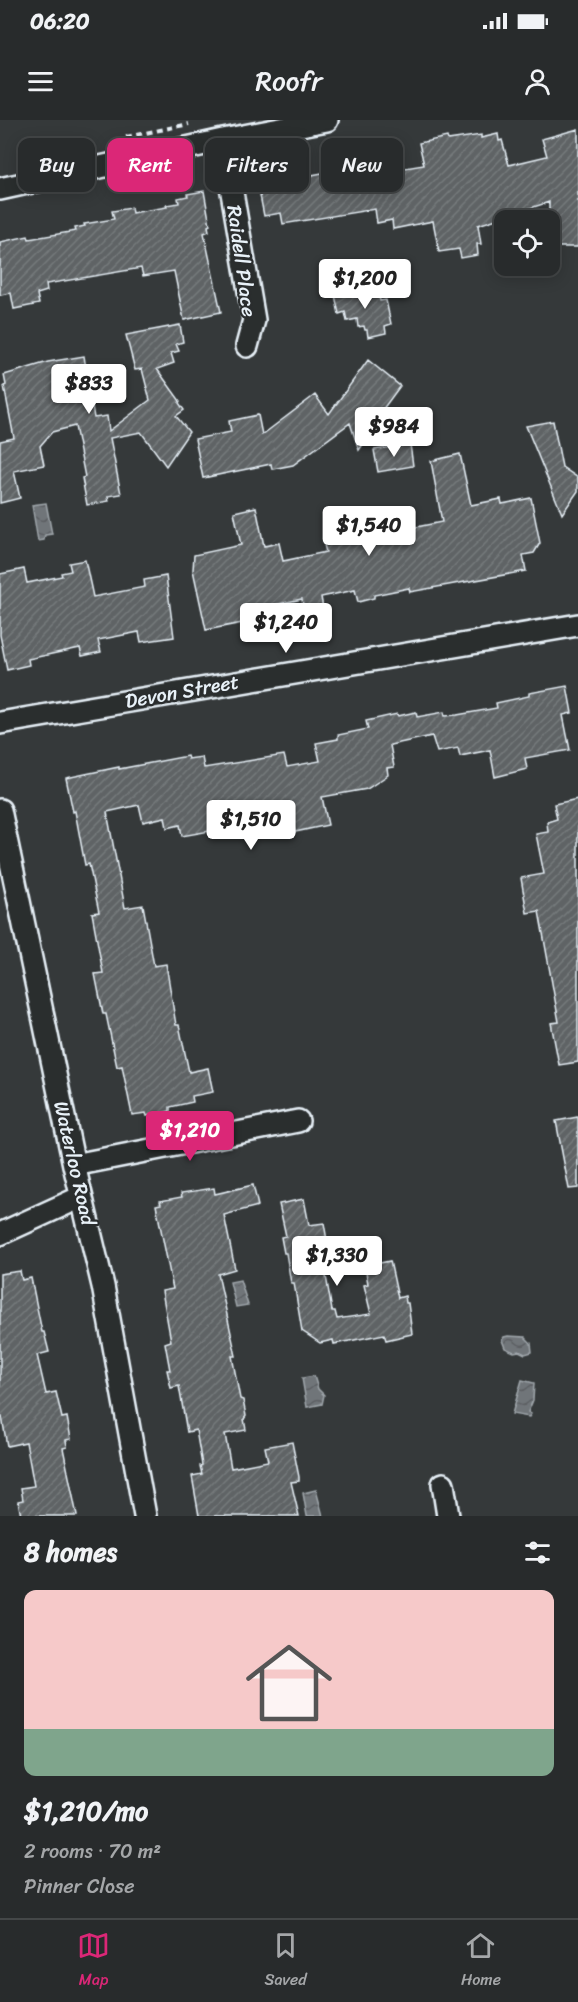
<!DOCTYPE html>
<html lang="en">
<head>
<meta charset="utf-8">
<style>
  :root { --surface:#282b2c; --page:#303334; --text:#f1f3f6; --muted:#a5a7a9; --line:#444748; --accent:#db2777 }
  body { margin:0; font-family:Sriracha,sans-serif; background:var(--page); color:var(--text); height:100vh; display:flex; flex-direction:column; font-size:22px; white-space:nowrap }
  * { box-sizing:border-box; margin:0 }
  p { font-size:20px; color:var(--muted) }
  .icon { flex:none; width:33px; height:33px; fill:none; stroke:currentColor; stroke-width:2; stroke-linecap:round; stroke-linejoin:round }
  .map { position:relative; height:1396px; overflow:hidden }
  .panel { display:flex; flex-direction:column; background:var(--surface); flex:1 }
  .panel>* { flex:none }
  .hud { position:absolute; left:18px; top:18px; width:543px; height:54px; display:flex; gap:12px }
  .controls { position:absolute; left:494px; top:90px; display:grid; gap:12px }
  .controls a { display:grid; place-items:center; width:66px; height:66px; border-radius:12px; background:var(--surface); box-shadow:0 3px 15px #0003,0 0 0 2px var(--line); font-size:30px }
  .price { position:absolute; translate:-50% -51px; padding:0 14px; border-radius:6px; background:#fff; color:#222; font-size:20px; line-height:39px; filter:drop-shadow(0 2px 3px #0008) }
  .price::after { content:''; position:absolute; left:50%; top:36px; width:18px; height:14px; margin-left:-9px; background:inherit; clip-path:polygon(0 0,100% 0,50% 100%) }
  .price.selected { background:var(--accent); color:#fff }
  ul { padding:0; list-style:none }
  li { display:grid; align-content:center; gap:12px; height:318px; padding:0 24px }
  li+li { border-top:2px solid var(--line) }
  li span { display:grid; place-items:center; height:186px; border-radius:12px; color:#555 }
  li>.icon { margin-inline-start:auto }
  span .icon { width:108px; height:108px; fill:#fffc; stroke-width:1 }
  li b { font-size:26px }
  h2 { display:flex; justify-content:space-between; align-items:center; height:72px; padding:0 24px; font-size:26px }
  .tag { padding:0 21px; border-radius:12px; background:var(--surface); box-shadow:0 3px 15px #0003,0 0 0 2px var(--line); font-size:21px; line-height:54px }
  .tag.selected { background:var(--accent); color:#fff }
  .status { display:flex; justify-content:space-between; align-items:center; height:42px; padding:0 30px; background:var(--surface); direction:ltr }
  .status svg { height:16px; fill:currentColor }
  header { display:flex; justify-content:space-between; align-items:center; height:78px; padding:0 24px; background:var(--surface); font-size:27px; font-weight:600 }
  .tab-bar { display:flex; justify-content:space-around; align-items:center; height:84px; border-top:2px solid var(--line); background:var(--surface); font-size:16px; color:var(--muted) }
  .tab-bar a { display:grid; justify-items:center; gap:3px }
  .tab-bar .selected { color:var(--accent) }
  .map>svg:first-child { display:block }
</style>
</head>
<body>
<div class="status"><b>06:20</b><svg viewBox="0 0 49 12"><path d="M0 12V9h3v3zM5 12V6h3v6zM10 12V3h3v9zM15 12V0h3v12zM26 1h20v11H26zM47 4h2v5h-2z"/></svg></div>
<header><svg class="icon" aria-label="menu" viewBox="0 0 24 24"><path d="M4 6h16M4 12h16M4 18h16"/></svg>Roofr<svg class="icon" aria-label="person" viewBox="0 0 24 24"><circle cx="12" cy="8" r="4"/><path d="M4 21q1-7 8-7t8 7"/></svg></header>
<div class="map">
<svg width="578" height="1396" viewBox="0 0 578 1396">
  <defs>
    <pattern id="water-waves" width="16" height="10" patternUnits="userSpaceOnUse" patternTransform="scale(1.5)"><rect width="16" height="10" fill="#707579"/><path d="M0 5q4-4 8 0t8 0" fill="none" stroke="#5b5e62"/></pattern>
    <pattern id="building-hatch" width="6" height="6" patternUnits="userSpaceOnUse" patternTransform="scale(1.5)"><rect width="6" height="6" fill="#5f6365"/><path d="M-1 1l2-2M0 6l6-6M5 7l2-2" fill="none" stroke="#767a7c"/></pattern>
  </defs>
  <rect width="100%" height="100%" fill="#35393a"/>
  <filter id="ink" filterUnits="userSpaceOnUse"><feTurbulence type="fractalNoise" baseFrequency=".0167" numOctaves="2"/><feDisplacementMap in="SourceGraphic" scale="12" xChannelSelector="R" yChannelSelector="G"/><feConvolveMatrix kernelMatrix="1 2 1 2 8 2 1 2 1" color-interpolation-filters="sRGB"/></filter>
  <g filter="url(#ink)">
    <path fill="url(#water-waves)" stroke="#a0a7ac" stroke-width="1.5" d="M46 383 52 414 45 415 44 420 38 421 32 385Z
      M240 1160 248 1185 236 1187 230 1162Z
      M508 1216 525 1217 531 1223 532 1232 525 1234 519 1231 514 1232 505 1228 502 1220 504 1217Z
      M314 1256 318 1269 324 1275 322 1284 307 1287 302 1258Z
      M522 1260 534 1263 533 1280 528 1292 531 1294 529 1297 512 1294Z
      M316 1370 323 1396H307L303 1373Z"/>
    <path fill="url(#building-hatch)" stroke="#e8f1f8" stroke-width="1.5" d="M578 9V127H549V82L478 105 481 124H477L478 135 461 138 459 129 439 132 433 101 393 109 392 100 377 103 375 89 283 104 281 93 264 96 258 65 287 60 286 57 306 53V56L344 49V45L361 42 363 55 424 45 419 23 447 17 448 20 481 15V18L498 14 499 21 502 20 509 45 547 36 542 19Z
      M204 71 210 105 208 106 209 111 204 113 221 192 184 200 174 151 143 156 141 148 46 164 47 171 37 174 39 184 14 189 11 173 0 175V122L28 116 29 119 76 111 75 108 85 106 84 104 114 99 112 91 131 88 132 93 167 87 166 85 179 83 178 78 188 76 187 74Z
      M377 167 380 181 386 180 391 204 385 206 386 213 368 217 367 210H365L364 206 358 207 357 199 347 201 345 192 339 194 335 175Z
      M180 205 183 222 176 224 179 231 171 233 174 243 157 249 180 281 179 283 184 290 176 296 189 312 166 346 141 312 110 318 121 374 108 376 109 381 87 385 82 358 85 357 75 306 52 312 40 326 44 345 14 351 20 378 0 383V321L14 318 4 266 6 265 4 255 48 242 84 236 94 298 107 296 109 311 150 280 142 249 135 250 126 215Z
      M368 240 400 266 377 297 381 299 359 330 350 303 293 345 272 349 271 344 203 358 195 319 231 312 229 301 258 295 262 315 315 275 329 294Z
      M553 301 562 347 578 358V371L562 394 526 306Z
      M410 324 413 346 378 352 374 330Z
      M460 334 471 385 501 379 502 384 531 378 540 423 534 433 523 435 526 451 410 472 409 468 374 475V478L358 482 355 470 321 477 323 488 304 492 302 479 269 486 271 497 268 498 206 510 193 450 194 435 241 425 234 392 256 387 264 426 279 423 283 441 326 432 323 421 374 411V408L400 402 401 410 442 402 431 341Z
      M85 440 93 477 145 467 144 460 166 456 174 517 141 522 139 512 98 520 101 532 82 536 80 528 28 539 29 545 7 550 0 515V454L24 449 27 463 62 456 61 453 71 451 69 443Z
      M567 566 572 593 563 595 570 630 525 638 527 649 495 657 490 630 460 636 458 628 437 632 432 616 390 625 394 647 387 648 388 655 367 669 322 677 328 705 295 712 292 701 273 705 270 687 214 698 216 710 182 716 180 705 167 708 165 697 143 702 139 685 107 692 125 788 143 785 154 846 166 844 176 905H179L189 952 208 948 213 972 192 976 193 982 170 987V991L147 996 146 993 132 995 122 946 117 947 106 894H103L95 854 103 853 92 793 99 792 89 744 85 745 75 691 73 692 66 658 119 647V649L187 636 188 639 202 637 204 648 284 635 287 647 320 641 316 623 338 619V615L368 609 366 601 397 594 398 596 416 592 417 597 444 592 445 596 457 595 497 588 496 583 529 576V573Z
      M578 679V942L559 945 551 903 559 902 539 791 527 793 521 758 544 754 536 714 548 712 547 702 557 699 554 684Z
      M578 997V1068L569 1069 556 1001Z
      M253 1065 258 1086 224 1095 235 1149 218 1154 236 1236H232L240 1279 243 1280 246 1296 244 1299 246 1310 225 1314 231 1348 268 1341 265 1327 292 1322 299 1357V1361L291 1362 299 1396H199L192 1356 202 1354 200 1346 202 1345 196 1310 187 1312 179 1266 171 1268 167 1250H170L165 1223 171 1221 162 1171 173 1169 156 1085 161 1084 160 1081 182 1077 181 1073 214 1068 215 1074Z
      M304 1079 309 1105 324 1103 328 1126 321 1127 332 1191H335L337 1199 371 1194 364 1165 368 1164 365 1146 390 1141 398 1178 405 1176 406 1183H408L412 1214 386 1220 384 1214 334 1224 333 1220 320 1223 302 1211 294 1163H291L286 1133H284L281 1117 286 1116 279 1084Z
      M20 1151 22 1160 31 1158 42 1212H44L49 1232 37 1235 46 1274 56 1272 62 1298 67 1297 71 1319 66 1320 67 1327 63 1328 77 1396H21L18 1381 23 1380 21 1368 34 1366 26 1322 7 1326 2 1297 0 1298V1154Z"/>
    <g fill="none" stroke-linecap="round" stroke-linejoin="round">
      <defs>
        <path id="street" d="M223 20 254 200 247 226
          M0 69 223 20 327 0
          M0 603 578 505
          M0 690 74 1045 103 1166 145 1396
          M74 1045 298 1001
          M0 1114 81 1077
          M443 1364 448 1396"/>
      </defs>
      <use href="#street" stroke="#e8f1f8" stroke-width="26"/>
      <path stroke="#e8f1f8" stroke-width="4" stroke-dasharray="6 4.5" stroke-linecap="butt" d="M126 17 189 4"/>
      <use href="#street" stroke="#2a2d2e" stroke-width="21"/>
    </g>
  </g>
  <g text-anchor="middle" stroke-width="4.5" stroke-linejoin="round" paint-order="stroke">
    <g font-size="20" fill="#e8f1f8" stroke="#2a2d2e">
      <text transform="translate(242 141) rotate(82)" y="7">Raidell Place</text>
      <text transform="translate(182 571) rotate(-10)" y="7">Devon Street</text>
      <text transform="translate(75 1043) rotate(77)" y="7">Waterloo Road</text>
    </g>
  </g>
</svg>
<div class="controls">
<a><svg class="icon" aria-label="locate" viewBox="0 0 24 24"><circle cx="12" cy="12" r="6"/><path d="M12 2v4M12 18v4M2 12h4M18 12h4"/></svg></a>
</div>
<b class="price" style="left:365px;top:190px">$1,200</b>
<b class="price" style="left:89px;top:295px">$833</b>
<b class="price" style="left:394px;top:338px">$984</b>
<b class="price" style="left:369px;top:437px">$1,540</b>
<b class="price" style="left:286px;top:534px">$1,240</b>
<b class="price" style="left:251px;top:731px">$1,510</b>
<b class="price selected" style="left:190px;top:1042px">$1,210</b>
<b class="price" style="left:337px;top:1167px">$1,330</b>
<div class="hud">
<a class="tag">Buy</a>
<a class="tag selected">Rent</a>
<a class="tag">Filters</a>
<a class="tag">New</a>
</div>
</div>
<section class="panel">
<h2>8 homes<svg class="icon" aria-label="filters" viewBox="0 0 24 24"><path d="M4 7h16M4 17h16"/><circle cx="9" cy="7" r="2"/><circle cx="15" cy="17" r="2"/></svg></h2>
<ul>
<li><span style="background:linear-gradient(#f6c9c9 75%,#7fa58c 0)"><svg class="icon" aria-label="home" viewBox="0 0 24 24"><path d="M3 11l9-7 9 7M6 9v11h12V9"/></svg></span><div><b>$1,210/mo</b><p>2 rooms · 70 m²</p><p>Pinner Close</p></div></li>
</ul>
</section>
<nav class="tab-bar">
<a class="selected"><svg class="icon" aria-label="map" viewBox="0 0 24 24"><path d="M3 6l6-2 6 2 6-2v14l-6 2-6-2-6 2zM9 4v14M15 6v14"/></svg>Map</a>
<a><svg class="icon" aria-label="saved" viewBox="0 0 24 24"><path d="M7 4h10v16l-5-4-5 4z"/></svg>Saved</a>
<a><svg class="icon" aria-label="home" viewBox="0 0 24 24"><path d="M3 11l9-7 9 7M6 9v11h12V9"/></svg>Home</a>
</nav>
</body>
</html>
